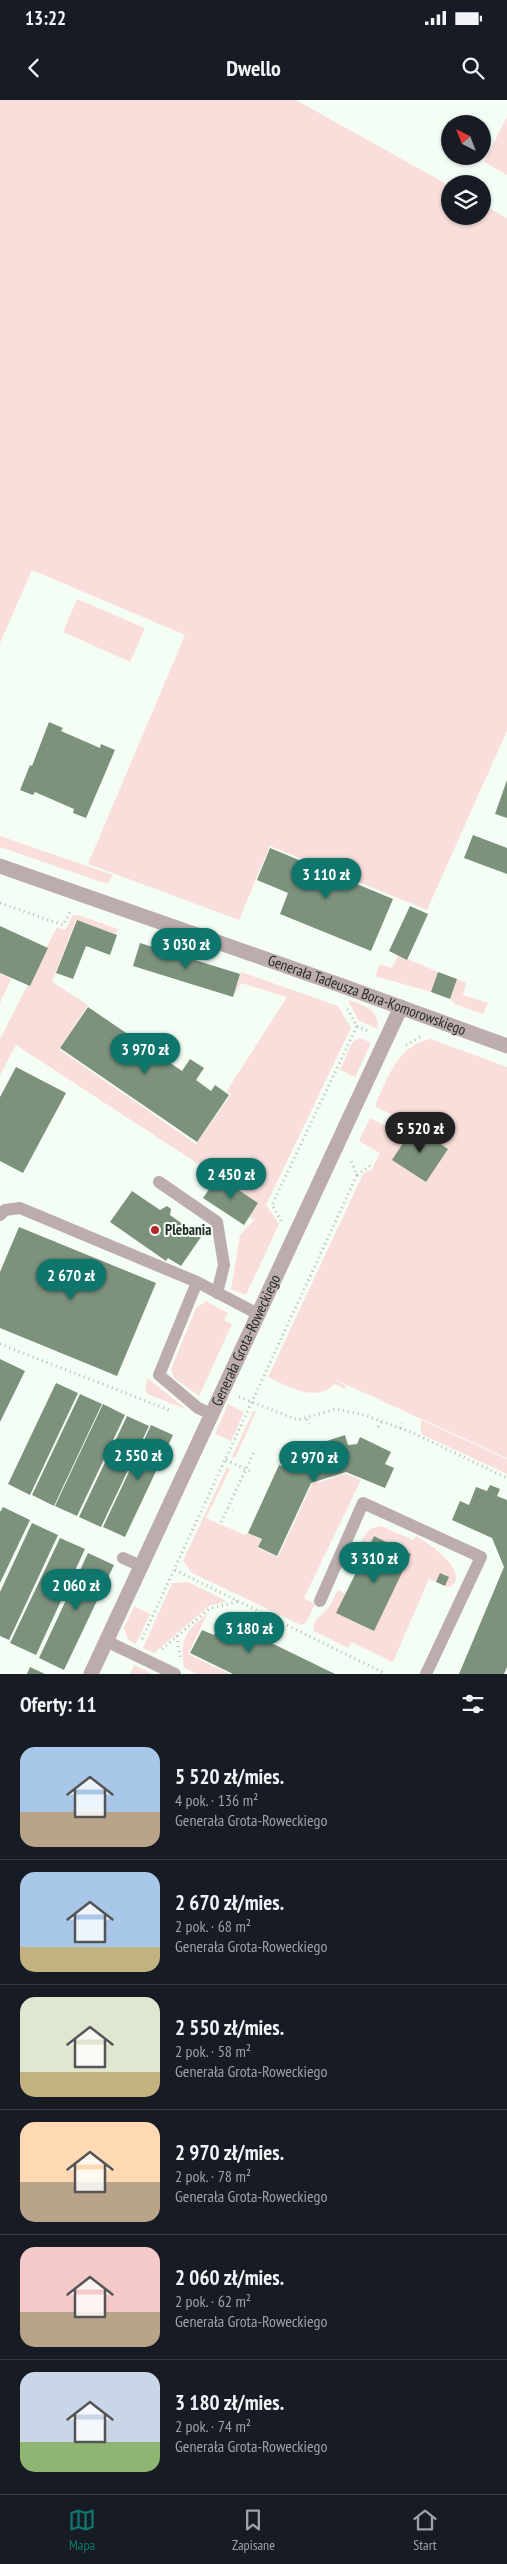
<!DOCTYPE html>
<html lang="pl">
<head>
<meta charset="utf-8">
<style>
  :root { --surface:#171b24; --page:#242831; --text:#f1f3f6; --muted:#9ea1a6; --line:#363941; --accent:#0f766e }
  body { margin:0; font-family:"PT Sans Narrow",sans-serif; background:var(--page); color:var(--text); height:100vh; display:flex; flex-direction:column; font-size:19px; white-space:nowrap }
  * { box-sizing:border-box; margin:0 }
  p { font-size:16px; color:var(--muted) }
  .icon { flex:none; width:28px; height:28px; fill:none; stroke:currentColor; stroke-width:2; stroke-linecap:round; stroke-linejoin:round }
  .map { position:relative; height:1574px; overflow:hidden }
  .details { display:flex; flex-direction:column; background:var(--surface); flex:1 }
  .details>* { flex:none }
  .needle { width:32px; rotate:318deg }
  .tools { position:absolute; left:441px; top:15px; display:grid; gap:10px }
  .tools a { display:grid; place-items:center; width:50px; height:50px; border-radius:50%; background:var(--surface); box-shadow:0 1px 4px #0004; font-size:25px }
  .price { position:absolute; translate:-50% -42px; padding:0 11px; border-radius:18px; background:var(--accent); color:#fff; font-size:16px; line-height:32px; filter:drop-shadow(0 1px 2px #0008) }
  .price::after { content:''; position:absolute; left:50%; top:30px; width:15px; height:11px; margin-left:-8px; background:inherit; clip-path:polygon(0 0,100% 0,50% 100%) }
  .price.current { background:#222; color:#fff }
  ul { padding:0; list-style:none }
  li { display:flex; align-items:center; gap:15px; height:125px; padding:0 20px }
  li+li { border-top:1px solid var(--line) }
  li span { display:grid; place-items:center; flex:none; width:140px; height:100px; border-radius:15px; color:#555 }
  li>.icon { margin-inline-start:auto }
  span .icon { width:60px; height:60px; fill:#fffc; stroke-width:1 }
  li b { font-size:21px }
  h2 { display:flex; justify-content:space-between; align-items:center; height:60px; padding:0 20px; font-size:21px }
  .status { display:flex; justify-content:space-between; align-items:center; height:35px; padding:0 25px; background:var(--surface); direction:ltr }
  .status svg { height:14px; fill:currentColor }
  header { display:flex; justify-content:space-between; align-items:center; height:65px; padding:0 20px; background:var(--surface); font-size:22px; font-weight:600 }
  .tab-bar { display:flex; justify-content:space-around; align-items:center; height:70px; border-top:1px solid var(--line); background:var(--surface); font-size:14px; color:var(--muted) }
  .tab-bar a { display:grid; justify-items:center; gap:2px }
  .tab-bar .current { color:var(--accent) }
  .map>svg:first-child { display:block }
</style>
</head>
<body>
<div class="status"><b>13:22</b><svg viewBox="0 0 49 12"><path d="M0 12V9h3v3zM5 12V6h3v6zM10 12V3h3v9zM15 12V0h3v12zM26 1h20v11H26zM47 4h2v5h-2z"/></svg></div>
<header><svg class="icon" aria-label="back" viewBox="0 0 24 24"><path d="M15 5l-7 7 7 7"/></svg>Dwello<svg class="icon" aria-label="search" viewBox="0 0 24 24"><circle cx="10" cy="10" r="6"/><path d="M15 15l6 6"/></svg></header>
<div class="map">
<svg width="507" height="1574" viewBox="0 0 507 1574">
  <rect width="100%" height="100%" fill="#f5fef5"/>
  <path fill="#fadedb" d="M0 0H296L450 86V116H482L483 105 507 118V631L427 810 270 746 239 820 88 764 185 535 32 470 0 543Z
    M507 17V75L484 62Z
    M77 499 145 528 130 562 63 532Z
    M0 736 113 775 107 784 0 747Z
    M78 815 118 829 116 834 76 820 52 882 88 905 59 949 196 1044 231 994 226 992 287 897 241 883 233 897 241 872 338 906 351 928 266 1105 279 1124 246 1195 231 1189 240 1135 254 1120 249 1117 258 1103 16 945 0 975V939L57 827 65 830 72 816Z
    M398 855 438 872 431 892 375 876 380 864 392 868Z
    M0 874 11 879 0 903Z
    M457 879 466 883 463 895 488 903 483 914 455 904 450 899Z
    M348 900C364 905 379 909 378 929L358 920Z
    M361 938 371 943 355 977 340 970 353 941Z
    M431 939 507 967V1358L334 1279 346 1286 345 1289 335 1284C314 1303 290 1287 268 1277L363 1074 368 1070 371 1071 380 1053 359 1041 370 1018 391 1029 396 1017 375 1006C387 979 398 944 431 939Z
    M206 1201 228 1213 224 1220 232 1224 199 1296 174 1278 171 1269 196 1208Z
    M148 1278 186 1309 147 1294 145 1287Z
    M228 1304 244 1312 231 1341 215 1334Z
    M253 1311 256 1312 235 1358 232 1357Z
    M421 1320 507 1359V1374L421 1334Z
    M227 1367 230 1369 206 1418 245 1435 247 1433 261 1439 258 1448 278 1457 312 1384 346 1374 361 1380 304 1498 315 1504 306 1523 301 1525 192 1473 183 1461Z
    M381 1426 413 1440 416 1436C428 1442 472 1473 450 1487L445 1486 448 1477 441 1473 436 1482 429 1479 393 1562 351 1542 348 1548 314 1531C311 1520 322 1516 328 1508 332 1503 334 1496 338 1490L346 1494 410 1454 374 1436 369 1446 361 1442C366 1431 369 1428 381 1426Z
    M188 1482 225 1500V1502L209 1506 154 1553 143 1548 172 1483Z
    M134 1506 150 1514 136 1544 128 1540 124 1528Z
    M208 1513 188 1554 230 1574H197L184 1568C180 1538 185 1532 208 1513Z
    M134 1565 152 1574H130Z"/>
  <path fill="#7c927d" d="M49 622 63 628 61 631 100 648 101 644 115 650 86 718 73 713 74 709 35 692 33 695 20 690 30 665 32 666Z
    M507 680V718L495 714Z
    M473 735 507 748V774L464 758Z
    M270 748 393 799 371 851 280 814 288 793 257 780Z
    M410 806 428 814 407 860 389 851Z
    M77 820 117 835 110 855 86 846 73 879 56 873Z
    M0 826 48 848 30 886 0 873Z
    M140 843 240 874 233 897 133 866Z
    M438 872 457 879 450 899 431 892Z
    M88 907 182 971 190 959 204 968 196 980 211 991 215 985 229 995 197 1042 60 948Z
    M16 967 66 993 23 1073 0 1061V997Z
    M414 1026 448 1049 426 1082 392 1060Z
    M218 1076 258 1103 244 1125 203 1098Z
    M132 1091 160 1110 167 1106 171 1109 170 1115 201 1137 181 1166 168 1158 166 1161 110 1122Z
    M19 1127 156 1183 117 1276 0 1228V1172Z
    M0 1259 25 1271 0 1322Z
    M56 1283 78 1293 30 1395 8 1384Z
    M80 1294 102 1304 54 1406 32 1395Z
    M103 1304 125 1315 77 1416 55 1406Z
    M127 1316 149 1326 101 1427 79 1417Z
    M151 1325 173 1335 125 1437 103 1427Z
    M345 1335 348 1345 357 1344 360 1337 391 1352 385 1364 394 1368 385 1388 346 1372 311 1383 277 1456 258 1447 262 1439 248 1433 279 1365 290 1370 293 1363 290 1353Z
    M490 1385 500 1389 497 1396 507 1400V1567L504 1574H459L504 1467 492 1438 452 1420 460 1401 469 1405 476 1387 487 1391Z
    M3 1407 30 1420 0 1483V1412Z
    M32 1423 58 1435 9 1540 0 1536V1492Z
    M374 1436 411 1454 374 1531 336 1513Z
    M60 1438 85 1449 36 1555 10 1543Z
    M88 1453 114 1465 64 1570 39 1558Z
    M440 1473 449 1477 445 1486 436 1482Z
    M222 1519 335 1574H233L190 1553 202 1530 214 1535Z
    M30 1567 45 1574H27Z"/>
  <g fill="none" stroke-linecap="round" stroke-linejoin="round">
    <path stroke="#b4bdb4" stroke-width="3" stroke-dasharray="1 4" stroke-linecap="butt" d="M0 803 63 825 70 812
      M357 926 370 932
      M406 945 422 936
      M357 1075 369 1066 372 1068
      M281 1121 272 1105 357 926 347 908
      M0 1244 169 1310
      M239 1297 298 1320 336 1309 365 1315 413 1333 507 1378
      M307 1319 309 1324
      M378 1327 382 1321
      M400 1328 402 1323
      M226 1360 251 1372
      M228 1408 233 1410
      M221 1422 254 1352
      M175 1470 386 1574
      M177 1536 180 1557
      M142 1539 357 1075 351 1061
      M162 1549 209 1509 239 1501"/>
    <path stroke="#bcadac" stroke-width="12" d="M159 1082 217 1122 224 1165 217 1193
      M0 1115 5 1110 20 1108 197 1182 258 1214
      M197 1182 159 1275 198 1308 212 1314
      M123 1458 141 1466
      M320 1501 363 1403 481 1457 426 1574
      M106 1541 175 1574"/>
    <g stroke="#bcadac" stroke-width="15">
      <path id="s1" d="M0 766 340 885 507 946"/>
      <path id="s2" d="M91 1574 401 907"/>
    </g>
  </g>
  <circle fill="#b6252d" stroke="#f5fef5" stroke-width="2" cx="155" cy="1130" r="5"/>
  <g text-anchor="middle" stroke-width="4" stroke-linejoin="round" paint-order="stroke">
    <g font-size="15" fill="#232c23" stroke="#f5fef5">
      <text dy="5" stroke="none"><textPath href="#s1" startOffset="389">Generała Tadeusza Bora-Komorowskiego</textPath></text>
      <text dy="5" stroke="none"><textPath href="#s2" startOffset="368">Generała Grota-Roweckiego</textPath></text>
    </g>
    <g font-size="15" font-weight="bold" fill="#232c23" stroke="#f5fef5" text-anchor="start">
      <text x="165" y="1135">Plebania</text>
    </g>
  </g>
</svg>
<div class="tools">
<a><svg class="needle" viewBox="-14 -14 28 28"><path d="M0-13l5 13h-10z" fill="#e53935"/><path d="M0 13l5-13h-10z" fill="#9ea1a6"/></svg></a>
<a><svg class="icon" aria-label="layers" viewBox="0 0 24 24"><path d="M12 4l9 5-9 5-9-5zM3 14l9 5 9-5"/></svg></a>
</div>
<b class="price" style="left:326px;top:800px">3 110 zł</b>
<b class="price" style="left:186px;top:870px">3 030 zł</b>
<b class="price" style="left:145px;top:975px">3 970 zł</b>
<b class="price current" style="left:420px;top:1054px">5 520 zł</b>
<b class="price" style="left:231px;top:1100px">2 450 zł</b>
<b class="price" style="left:71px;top:1201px">2 670 zł</b>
<b class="price" style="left:138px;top:1381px">2 550 zł</b>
<b class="price" style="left:314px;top:1383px">2 970 zł</b>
<b class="price" style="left:374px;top:1484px">3 310 zł</b>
<b class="price" style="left:76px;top:1511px">2 060 zł</b>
<b class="price" style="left:249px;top:1554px">3 180 zł</b>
</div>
<section class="details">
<h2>Oferty: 11<svg class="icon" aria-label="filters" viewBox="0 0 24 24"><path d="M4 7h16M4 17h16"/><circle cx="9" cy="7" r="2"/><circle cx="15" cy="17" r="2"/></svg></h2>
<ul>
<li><span style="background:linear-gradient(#a9c7e8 65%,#b9a48a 0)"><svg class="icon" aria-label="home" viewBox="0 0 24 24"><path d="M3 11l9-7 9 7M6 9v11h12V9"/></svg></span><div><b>5 520 zł/mies.</b><p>4 pok. · 136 m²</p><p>Generała Grota-Roweckiego</p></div></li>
<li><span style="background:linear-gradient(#a9c7e8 75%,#c2b280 0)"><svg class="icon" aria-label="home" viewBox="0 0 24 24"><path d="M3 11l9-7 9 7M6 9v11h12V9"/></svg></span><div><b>2 670 zł/mies.</b><p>2 pok. · 68 m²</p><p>Generała Grota-Roweckiego</p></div></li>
<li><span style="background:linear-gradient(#dfe7d0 75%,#c2b280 0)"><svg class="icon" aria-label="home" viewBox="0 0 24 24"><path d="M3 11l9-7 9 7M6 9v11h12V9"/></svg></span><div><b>2 550 zł/mies.</b><p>2 pok. · 58 m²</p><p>Generała Grota-Roweckiego</p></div></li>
<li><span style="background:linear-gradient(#ffd9b3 60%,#b9a48a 0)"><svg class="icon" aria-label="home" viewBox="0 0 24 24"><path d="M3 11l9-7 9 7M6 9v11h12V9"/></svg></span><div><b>2 970 zł/mies.</b><p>2 pok. · 78 m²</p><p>Generała Grota-Roweckiego</p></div></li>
<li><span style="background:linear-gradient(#f6c9c9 65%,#b9a48a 0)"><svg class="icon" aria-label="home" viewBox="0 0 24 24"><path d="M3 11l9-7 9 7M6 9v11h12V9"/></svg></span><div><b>2 060 zł/mies.</b><p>2 pok. · 62 m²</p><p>Generała Grota-Roweckiego</p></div></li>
<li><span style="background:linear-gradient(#c9d6e8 70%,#8fb573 0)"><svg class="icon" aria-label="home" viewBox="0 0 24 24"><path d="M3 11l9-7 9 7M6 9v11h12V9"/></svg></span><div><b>3 180 zł/mies.</b><p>2 pok. · 74 m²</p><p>Generała Grota-Roweckiego</p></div></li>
</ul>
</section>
<nav class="tab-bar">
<a class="current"><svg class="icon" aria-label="map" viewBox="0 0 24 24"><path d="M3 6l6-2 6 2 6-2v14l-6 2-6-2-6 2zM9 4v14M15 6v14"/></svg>Mapa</a>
<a><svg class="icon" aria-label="saved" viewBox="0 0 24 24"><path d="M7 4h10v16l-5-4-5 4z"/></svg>Zapisane</a>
<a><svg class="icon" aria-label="home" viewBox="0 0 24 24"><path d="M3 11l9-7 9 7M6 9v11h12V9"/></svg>Start</a>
</nav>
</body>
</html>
